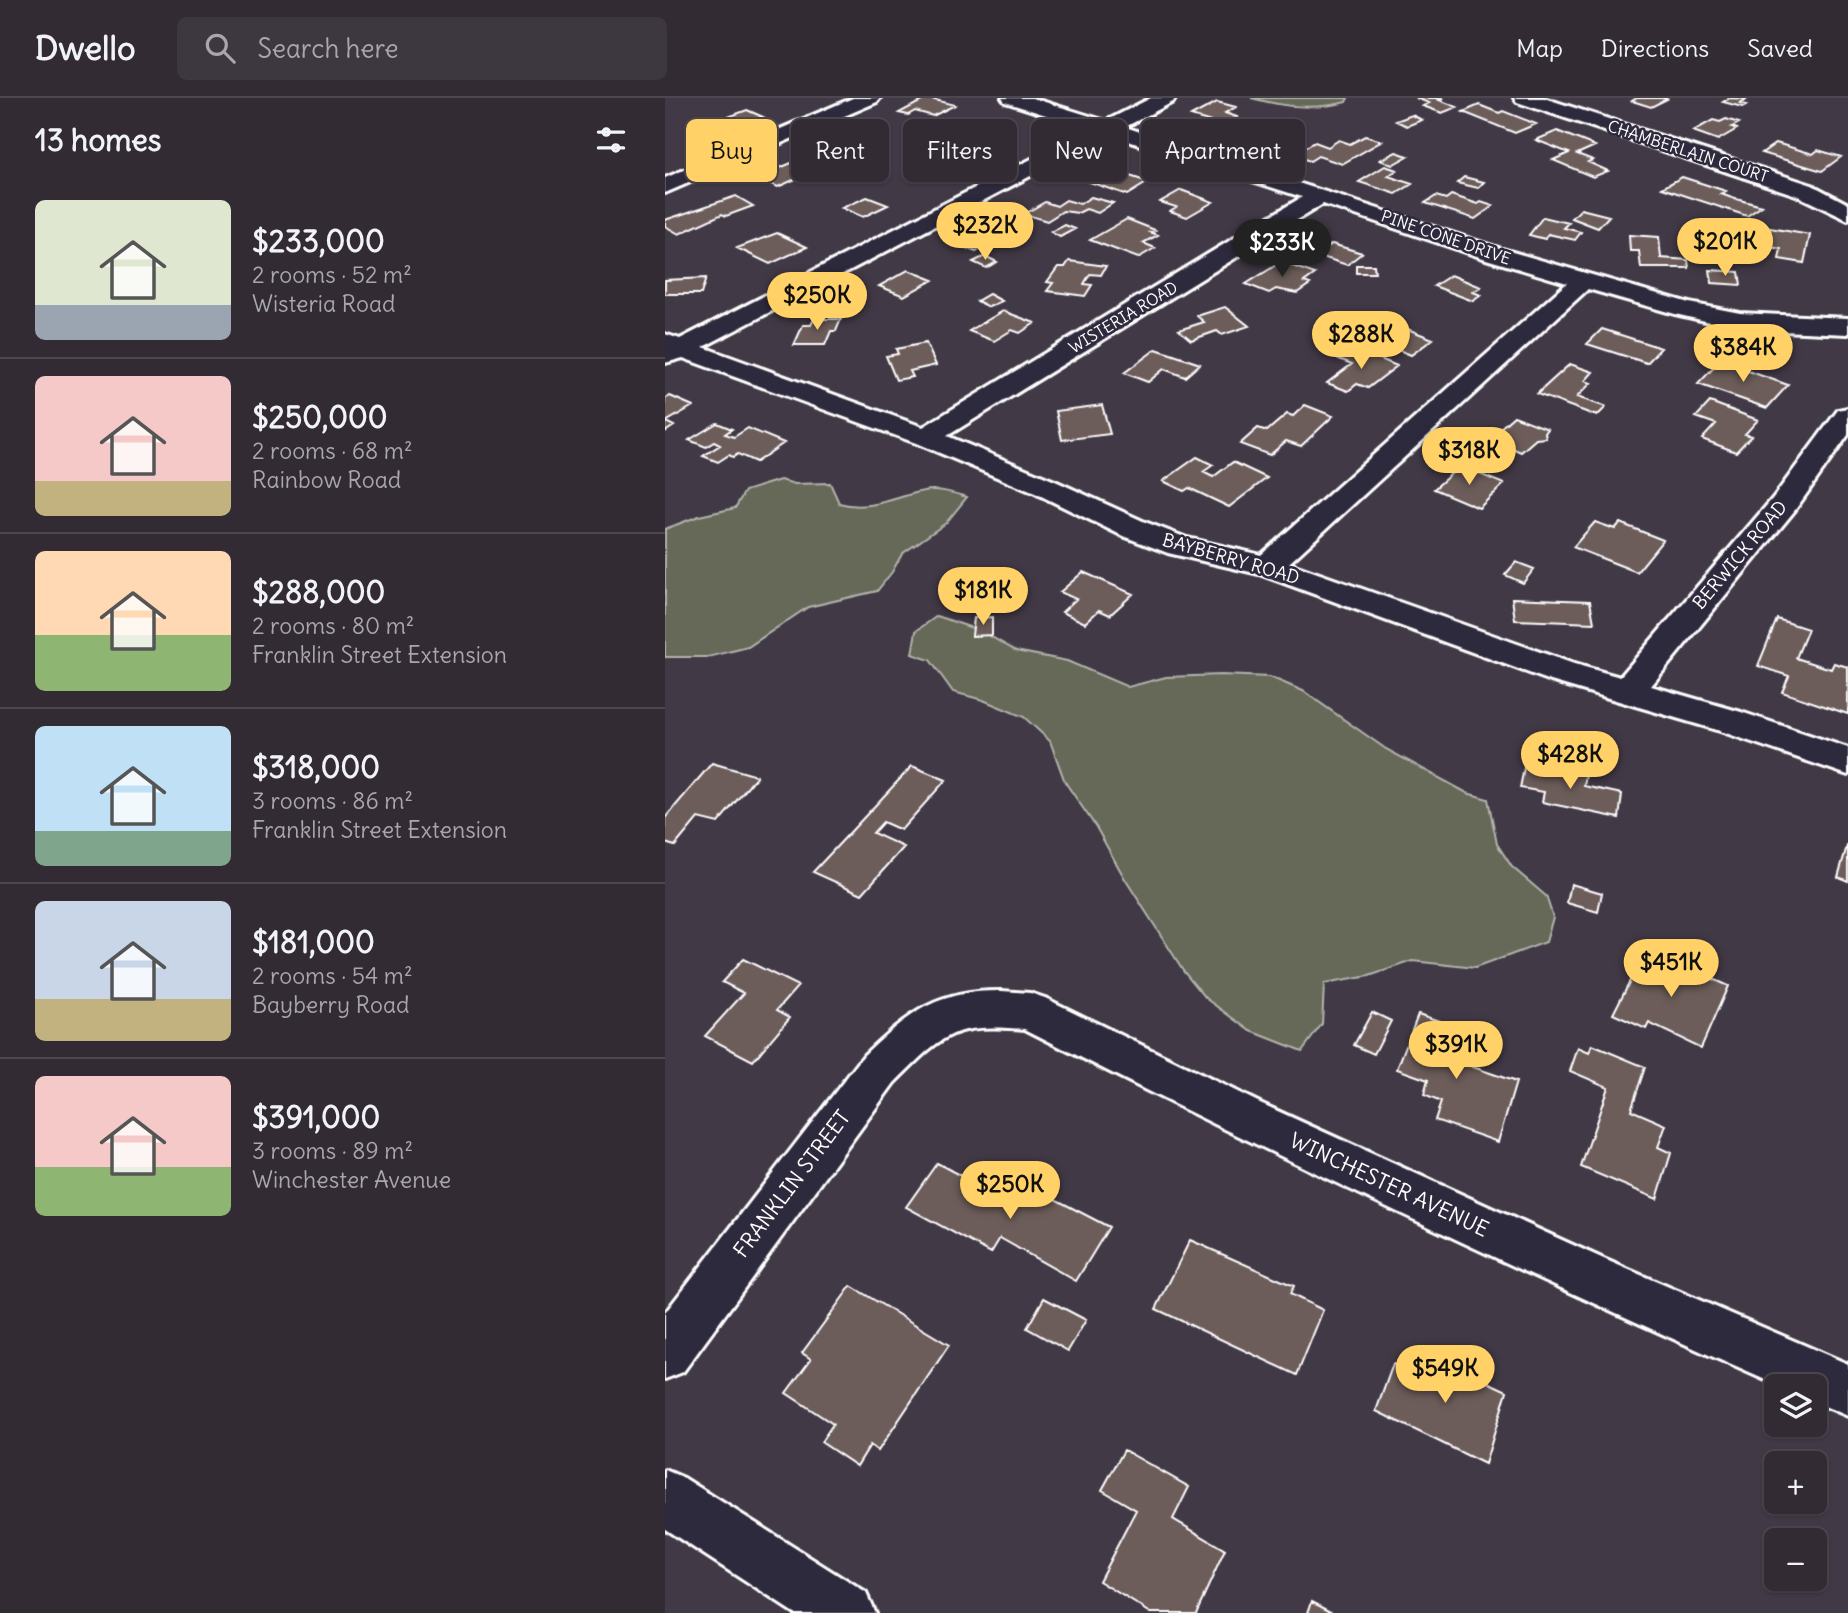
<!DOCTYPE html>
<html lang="en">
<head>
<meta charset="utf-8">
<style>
  :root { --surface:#322b34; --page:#3d3740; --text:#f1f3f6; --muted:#a8a7ac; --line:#4d474f; --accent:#ffd166 }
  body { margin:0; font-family:Delius,sans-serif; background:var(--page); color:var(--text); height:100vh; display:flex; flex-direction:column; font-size:26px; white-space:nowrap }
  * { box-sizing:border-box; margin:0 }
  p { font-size:23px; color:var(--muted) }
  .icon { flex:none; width:38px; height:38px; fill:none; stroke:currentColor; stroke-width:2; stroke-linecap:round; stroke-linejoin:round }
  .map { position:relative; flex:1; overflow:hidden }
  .sheet { display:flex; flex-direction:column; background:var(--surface); width:665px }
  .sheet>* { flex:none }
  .top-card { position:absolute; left:21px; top:21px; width:665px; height:63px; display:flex; gap:14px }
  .tools { position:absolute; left:1099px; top:1276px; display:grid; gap:14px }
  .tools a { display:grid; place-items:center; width:63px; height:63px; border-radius:10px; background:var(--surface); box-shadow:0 2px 5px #0004,0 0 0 2px var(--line); font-size:35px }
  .price { position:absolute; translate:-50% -60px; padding:0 16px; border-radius:24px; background:var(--accent); color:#111; font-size:23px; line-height:46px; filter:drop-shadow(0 2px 4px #0008) }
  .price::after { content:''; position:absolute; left:50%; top:42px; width:21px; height:16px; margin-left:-10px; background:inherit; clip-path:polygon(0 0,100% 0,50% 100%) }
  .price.active { background:#222; color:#fff }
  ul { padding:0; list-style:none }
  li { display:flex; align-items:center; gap:21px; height:175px; padding:0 35px }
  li+li { border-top:2px solid var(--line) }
  li span { display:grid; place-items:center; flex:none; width:196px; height:140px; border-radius:10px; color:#555 }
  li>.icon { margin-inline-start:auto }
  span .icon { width:84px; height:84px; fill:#fffc; stroke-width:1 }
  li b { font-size:30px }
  h2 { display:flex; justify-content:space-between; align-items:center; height:84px; padding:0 35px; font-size:30px }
  .chip { padding:0 24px; border-radius:10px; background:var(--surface); box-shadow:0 2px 5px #0004,0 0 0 2px var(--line); font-size:24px; line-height:63px }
  .chip.active { background:var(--accent); color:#111 }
  header { display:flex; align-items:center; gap:42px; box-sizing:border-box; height:98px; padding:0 35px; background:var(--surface); border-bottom:2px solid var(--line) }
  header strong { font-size:33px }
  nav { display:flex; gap:38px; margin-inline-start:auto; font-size:24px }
  .search { width:490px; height:63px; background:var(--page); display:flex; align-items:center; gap:18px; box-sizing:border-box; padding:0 24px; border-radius:10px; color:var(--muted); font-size:26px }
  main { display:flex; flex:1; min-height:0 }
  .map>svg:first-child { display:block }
</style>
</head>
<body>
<header>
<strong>Dwello</strong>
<div class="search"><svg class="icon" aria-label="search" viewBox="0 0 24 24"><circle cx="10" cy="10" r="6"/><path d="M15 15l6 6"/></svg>Search here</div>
<nav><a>Map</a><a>Directions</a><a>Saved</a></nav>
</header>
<main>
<section class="sheet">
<h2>13 homes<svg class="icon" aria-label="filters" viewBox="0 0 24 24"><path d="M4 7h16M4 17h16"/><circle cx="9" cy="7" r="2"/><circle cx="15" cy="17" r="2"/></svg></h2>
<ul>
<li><span style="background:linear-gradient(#dfe7d0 75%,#9aa5b1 0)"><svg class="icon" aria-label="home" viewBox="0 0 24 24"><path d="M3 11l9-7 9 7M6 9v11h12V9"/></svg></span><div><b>$233,000</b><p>2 rooms · 52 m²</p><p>Wisteria Road</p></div></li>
<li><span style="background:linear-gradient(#f6c9c9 75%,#c2b280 0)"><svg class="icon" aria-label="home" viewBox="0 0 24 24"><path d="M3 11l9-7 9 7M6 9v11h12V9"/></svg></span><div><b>$250,000</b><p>2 rooms · 68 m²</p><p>Rainbow Road</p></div></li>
<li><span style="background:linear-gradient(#ffd9b3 60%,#8fb573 0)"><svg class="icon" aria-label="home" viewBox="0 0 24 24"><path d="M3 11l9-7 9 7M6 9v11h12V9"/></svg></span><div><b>$288,000</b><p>2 rooms · 80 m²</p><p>Franklin Street Extension</p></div></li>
<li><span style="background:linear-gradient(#bfe0f5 75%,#7fa58c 0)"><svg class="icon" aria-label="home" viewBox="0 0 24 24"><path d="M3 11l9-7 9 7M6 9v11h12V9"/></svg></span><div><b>$318,000</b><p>3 rooms · 86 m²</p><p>Franklin Street Extension</p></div></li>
<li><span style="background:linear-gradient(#c9d6e8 70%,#c2b280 0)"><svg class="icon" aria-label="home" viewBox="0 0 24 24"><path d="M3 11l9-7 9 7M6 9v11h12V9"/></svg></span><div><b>$181,000</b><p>2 rooms · 54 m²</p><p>Bayberry Road</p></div></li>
<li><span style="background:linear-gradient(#f6c9c9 65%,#8fb573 0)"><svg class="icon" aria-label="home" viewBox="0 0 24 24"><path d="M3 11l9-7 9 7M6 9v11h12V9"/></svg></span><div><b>$391,000</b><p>3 rooms · 89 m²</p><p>Winchester Avenue</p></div></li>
</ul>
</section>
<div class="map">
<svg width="1183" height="1515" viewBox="0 0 1183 1515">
  <rect width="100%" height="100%" fill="#423946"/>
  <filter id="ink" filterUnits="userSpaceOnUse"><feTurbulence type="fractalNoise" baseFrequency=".0143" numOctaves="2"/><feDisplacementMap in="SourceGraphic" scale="14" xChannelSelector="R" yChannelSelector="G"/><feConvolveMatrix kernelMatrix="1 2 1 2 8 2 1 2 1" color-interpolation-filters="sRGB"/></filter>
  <g filter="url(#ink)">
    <path fill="#666859" stroke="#b2b4ac" stroke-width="2" d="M586 0H683L681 4C649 13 617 8 586 0Z
      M115 382 130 386 165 385 174 405C205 414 229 399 259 393 272 390 289 395 302 399L281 425 237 456 227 474 212 493 143 509 83 549 43 559H0V431L34 418 70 410 80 393Z
      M272 518 316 533 351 553 402 563 463 589 501 579 556 577 605 579 638 593 721 651 802 695 823 701 832 746 847 769 881 798 888 819 881 844 810 870 748 863 704 878 659 886 657 926 637 953 586 933 541 900 518 872 460 781 431 729 400 684 385 643 359 619 318 602 288 594 265 562 247 556 251 533Z"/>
    <path fill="#6d5d5a" stroke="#fff" stroke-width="2" d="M262 0 290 7 268 18 250 13 243 17 234 15Z
      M751 0H778L774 2 792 9 777 15 758 8 764 5Z
      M972 0H1000L1002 1 986 9 967 3Z
      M1065 0 1082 1 1075 5 1081 7 1077 9 1058 4Z
      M552 4 571 9 560 15 572 19 556 27 526 18Z
      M814 7 834 15 838 13 871 26 850 35 798 14Z
      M82 12 98 19 67 30 52 23Z
      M747 17 757 22 742 28 731 23Z
      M310 19 320 23 300 32 290 29Z
      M1061 21 1074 25 1067 29 1072 31 1053 42 1028 33 1048 22 1055 24Z
      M320 31H345L333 52H305L309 41H315Z
      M201 32 214 37 165 58 151 53 163 48 158 46 181 36 187 38Z
      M892 33 930 48 912 56 928 62 923 64 943 73 928 79 888 62 904 55 871 42Z
      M700 38 717 43 677 66 653 58 645 63 627 57 650 44 663 49 674 42 685 46Z
      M1111 45 1148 56 1153 52 1176 59 1157 73 1097 55Z
      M731 54 743 58 727 67 715 62Z
      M138 60 160 68 113 89 91 80Z
      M279 64 290 68 268 82 249 75Z
      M720 68 732 72 723 78 747 86 731 96 694 84Z
      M444 71 483 84 462 97 422 83Z
      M799 79 819 84 813 90 792 85Z
      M1017 79 1061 93 1056 96 1067 100 1097 108 1082 118 997 90Z
      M516 92 548 104 522 119 505 113 511 109 495 104Z
      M786 97 813 106 816 104 828 108 810 121 760 105 771 98 781 101Z
      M71 98 88 108 61 118 57 116 14 136 0 128V122Z
      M202 99 223 107 198 119 177 110Z
      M426 99 448 105 433 115 421 111 413 115 398 113 382 123 359 116 380 104 392 108 401 102 415 106Z
      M916 111 944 118 933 130 907 120Z
      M878 119 904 125 899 130 916 134 910 142 883 136 880 141 864 137Z
      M462 121 490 132 485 134 493 137 478 145 490 150 473 160 425 142Z
      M400 127 410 131 395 139 386 134Z
      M320 128 342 136 311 154 289 146Z
      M1105 130 1145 137 1139 165 1114 161 1116 151 1100 148Z
      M112 135 142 149 105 166 72 150Z
      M964 137 994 139 996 160 1023 162 1024 170H976L974 153H965Z
      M667 146 697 155 682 167 651 157Z
      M320 158 332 164 321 170 308 164Z
      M404 163 441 168 436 177 425 176 419 186 427 187 420 198 382 193 388 185 382 184 393 169H400Z
      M616 164 650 176 639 184 645 186 632 195 611 191 604 195 581 186Z
      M691 167H709L710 175H691Z
      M243 172 268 182 239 198 214 188Z
      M1045 172 1074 174 1076 187 1047 185Z
      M786 177 816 189 808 194 816 197 808 203 769 188Z
      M41 180 36 196H0V182Z
      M324 196 337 203 324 209 312 203Z
      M560 209 584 228 557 237 552 233 526 242 514 232 539 224 532 218Z
      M338 213 370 225 355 235 347 232 329 243 304 233Z
      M149 221H176L171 233H166L160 247H129L138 227H146Z
      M722 223 768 241 746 257 712 243 719 239 713 237 721 231 714 229Z
      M937 231 996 250 982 265 922 246Z
      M261 245 271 267 245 273 248 279 231 282 221 258 233 256 231 251Z
      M689 250 732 268 703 290 692 286 683 293 662 285 687 266 674 261Z
      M491 251 535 266 520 279 499 271 483 284 459 275Z
      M1055 263 1123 287 1102 310 1033 286Z
      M905 266 928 274 920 283 926 285 912 299 941 309 932 318 872 296Z
      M5 298 28 308 1 324 9 328 0 334V301Z
      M1045 304 1093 322 1080 336 1086 338 1071 354 1037 341 1051 326 1031 319Z
      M437 307 445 336 397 342 391 313Z
      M640 307 668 318 636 348 621 343 605 357 575 346 593 330 602 333 622 316 628 318Z
      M849 318 883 331 880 335 881 340 871 341 856 354 824 340Z
      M52 325 67 331 60 336 69 339 83 330 119 345 91 364 73 356 68 359 64 357 53 364 38 358 55 347 49 344 41 349 24 342Z
      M532 359 548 367 538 374 548 379 568 364 602 380 564 409 524 390 519 393 498 383Z
      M795 368 839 386 814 410 769 391Z
      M930 424 950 431 955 425 998 442 972 474 908 449Z
      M851 464 869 471 858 485 840 477Z
      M418 474 468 496 445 517 434 512 420 525 397 514 411 501 395 494Z
      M290 477 305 488 291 496 276 485Z
      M847 500 925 503 929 525 850 522Z
      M327 519V537L307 538 309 520Z
      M1112 521 1143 531 1131 560 1166 571 1169 565 1183 569V616L1117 594 1124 578 1093 568Z
      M47 665 92 678 53 725 33 720 10 748 0 745V720Z
      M860 665 921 677 919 688 957 696 954 720 877 704 879 694 855 690Z
      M247 668 281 682 236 732 218 724 208 735 239 749 197 796 148 774Z
      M1182 748H1183V783L1173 779Z
      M906 786 937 795 933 814 902 805Z
      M981 851 1063 888 1036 950 984 925 981 931 948 916Z
      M78 861 133 888 112 912 125 919 88 963 40 938 79 895 57 884Z
      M707 914 726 923 709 956 689 947Z
      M753 916 792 929 782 960 851 984 833 1044 770 1022 776 1004 759 997 763 982 732 971Z
      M927 947 980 969 966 1012 1001 1027 993 1049 1006 1055 992 1101 916 1069 943 989 905 973 913 950 924 955Z
      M272 1065 348 1106 361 1086 444 1129 411 1183 335 1140 326 1155 241 1109Z
      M525 1142 629 1188 625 1196 658 1212 632 1277 491 1211Z
      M186 1188 284 1247 213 1353 205 1347 192 1368 156 1344 168 1326 121 1295 146 1261 137 1255Z
      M379 1200 421 1222 403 1253 362 1230Z
      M758 1254 842 1293 820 1366 711 1313 728 1266 750 1277Z
      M459 1352 524 1389 508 1421 560 1452 531 1515H486L434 1483 471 1412 437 1392Z
      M647 1503 670 1515H643Z"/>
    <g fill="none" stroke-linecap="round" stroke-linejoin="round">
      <defs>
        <path id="minor" d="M188 0H215L212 4 0 95V80Z
          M337 0H367L441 23 486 0H511L508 4 460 29 837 151 1024 205 1075 215 1183 220V236L1075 231 1010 216 923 191 624 465 909 566 955 579 1108 400 1173 312 1183 310V337L1130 412 986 588 1076 614 1183 650V677L1052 632 886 583 594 476 503 455 458 438 370 395 251 345 18 260 0 265V236L15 241 425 31 340 4ZM444 37 637 99 258 329 38 249ZM658 106 821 161 902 185 596 457 522 440 480 424 390 383 282 338Z
          M849 0H879L1147 87 1183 106V122L1131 97 852 4Z
          M337 893 365 895 380 900 595 1005 941 1162 1183 1266V1318L1150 1304V1288H1114C859 1175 608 1058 360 931 287 925 279 935 229 985L18 1274 0 1281V1215L199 957C243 915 273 892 337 893Z
          M0 1372 19 1380 201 1495 210 1515H129L0 1431Z"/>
      </defs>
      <use href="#minor" stroke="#fff" stroke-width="6"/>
      <use href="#minor" fill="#2f2a3d" fill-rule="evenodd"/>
    </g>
  </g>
  <g text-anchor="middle" stroke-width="5" stroke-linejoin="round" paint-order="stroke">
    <g font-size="16" fill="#fff" stroke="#2f2a3d">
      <text transform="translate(1023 53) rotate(18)" y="6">CHAMBERLAIN COURT</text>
      <text transform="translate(781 139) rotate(19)" y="6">PINE CONE DRIVE</text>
      <text transform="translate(458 219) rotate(-31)" y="6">WISTERIA ROAD</text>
    </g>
    <g font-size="18" fill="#fff" stroke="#2f2a3d">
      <text transform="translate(1075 457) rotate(-50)" y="6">BERWICK ROAD</text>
      <text transform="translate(566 461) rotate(16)" y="6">BAYBERRY ROAD</text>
    </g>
    <g font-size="21" fill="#fff" stroke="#2f2a3d">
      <text transform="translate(127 1086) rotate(-53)" y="7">FRANKLIN STREET</text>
      <text transform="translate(724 1087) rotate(25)" y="7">WINCHESTER AVENUE</text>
    </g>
  </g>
</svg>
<div class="tools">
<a><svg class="icon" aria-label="layers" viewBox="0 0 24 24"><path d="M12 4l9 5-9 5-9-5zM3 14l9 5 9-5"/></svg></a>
<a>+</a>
<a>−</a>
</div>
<b class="price" style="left:320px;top:164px">$232K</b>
<b class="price" style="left:1060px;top:180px">$201K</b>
<b class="price active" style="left:617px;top:181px">$233K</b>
<b class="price" style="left:152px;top:234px">$250K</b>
<b class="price" style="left:696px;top:273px">$288K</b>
<b class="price" style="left:1078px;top:286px">$384K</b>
<b class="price" style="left:804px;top:389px">$318K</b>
<b class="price" style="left:318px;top:529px">$181K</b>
<b class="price" style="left:905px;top:693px">$428K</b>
<b class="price" style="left:1006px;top:901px">$451K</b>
<b class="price" style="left:791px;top:983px">$391K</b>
<b class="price" style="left:345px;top:1123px">$250K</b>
<b class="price" style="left:780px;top:1307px">$549K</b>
<div class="top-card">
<a class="chip active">Buy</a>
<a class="chip">Rent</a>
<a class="chip">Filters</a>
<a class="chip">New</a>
<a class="chip">Apartment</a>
</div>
</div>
</main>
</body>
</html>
